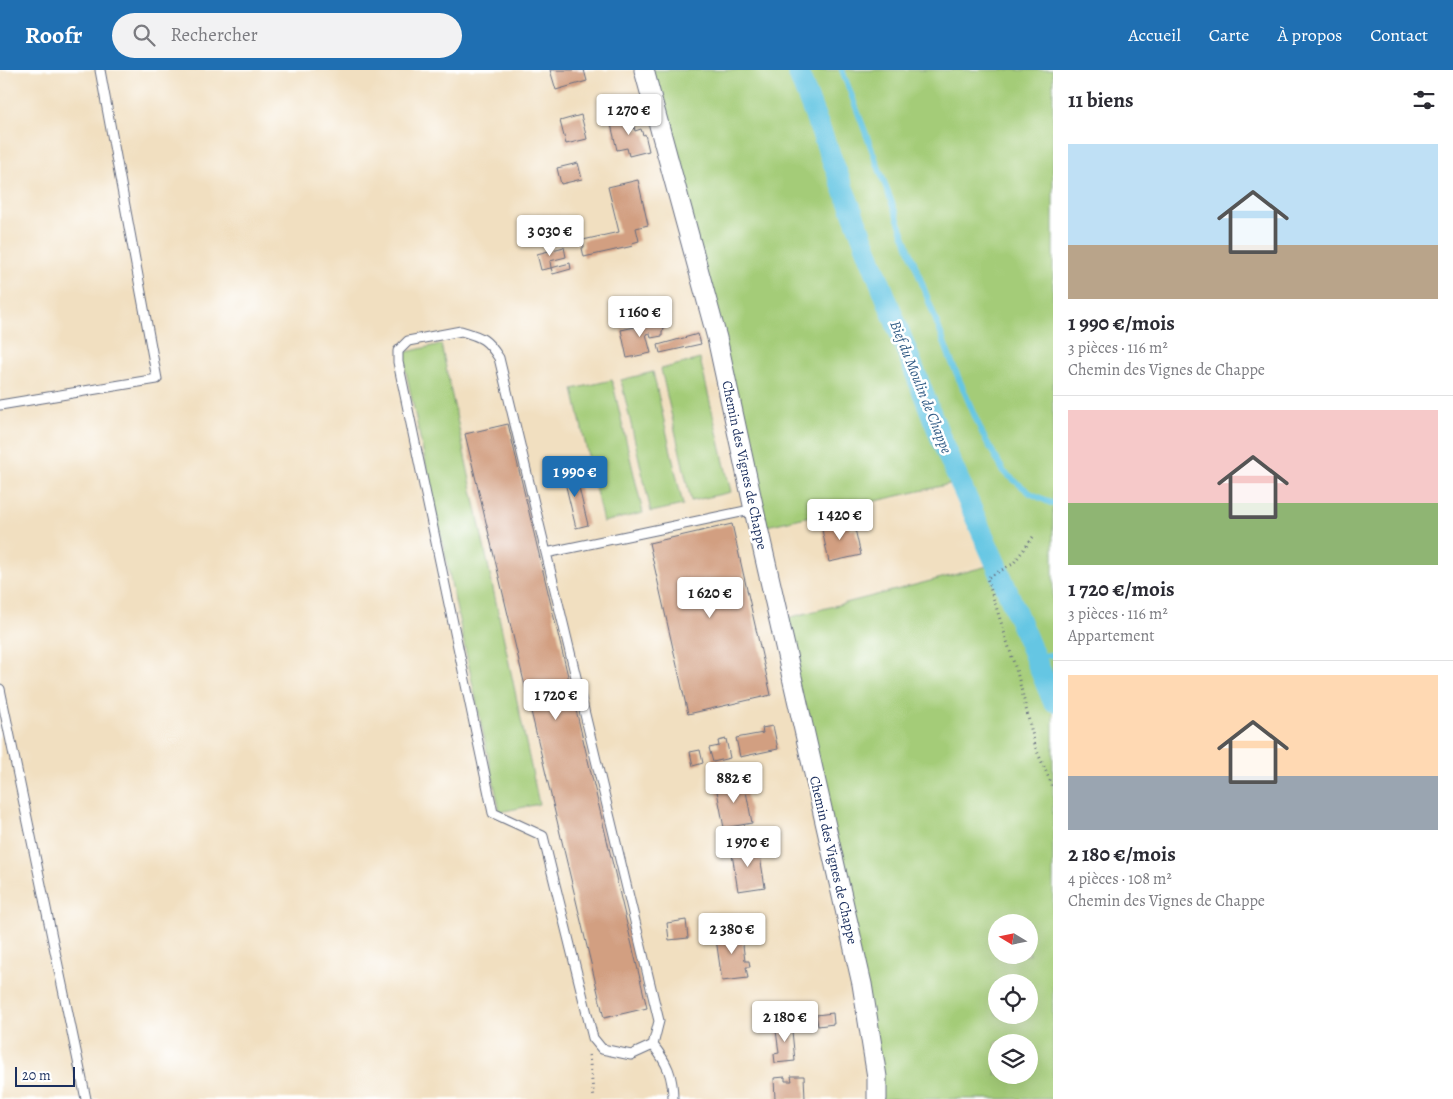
<!DOCTYPE html>
<html lang="fr">
<head>
<meta charset="utf-8">
<style>
  :root { --surface:#fff; --page:#f2f2f3; --text:#2b2b33; --muted:#7c7c81; --line:#e1e1e2; --accent:#1f6fb2 }
  body { margin:0; font-family:Alegreya,serif; background:var(--page); color:var(--text); height:100vh; display:flex; flex-direction:column; font-size:19px; white-space:nowrap }
  * { box-sizing:border-box; margin:0 }
  p { font-size:16px; color:var(--muted) }
  .icon { flex:none; width:28px; height:28px; fill:none; stroke:currentColor; stroke-width:2; stroke-linecap:round; stroke-linejoin:round }
  .map { position:relative; flex:1; overflow:hidden }
  .details { display:flex; flex-direction:column; background:var(--surface); width:400px }
  .details>* { flex:none }
  .needle { width:32px; rotate:280deg }
  .fabs { position:absolute; left:988px; top:844px; display:grid; gap:10px }
  .fabs a { display:grid; place-items:center; width:50px; height:50px; border-radius:50%; background:var(--surface); box-shadow:0 5px 20px #0002; font-size:25px }
  .scale { position:absolute; left:15px; bottom:12px; width:60px; box-sizing:border-box; padding-left:5px; border:2px solid #1b2f5e; border-top:0; font-size:14px; line-height:18px; white-space:nowrap; color:#1b2f5e; -webkit-text-stroke:4px #fff; paint-order:stroke }
  .price { position:absolute; translate:-50% -42px; padding:0 11px; border-radius:5px; background:#fff; color:#222; font-size:16px; line-height:32px; filter:drop-shadow(0 1px 2px #0008) }
  .price::after { content:''; position:absolute; left:50%; top:30px; width:15px; height:11px; margin-left:-8px; background:inherit; clip-path:polygon(0 0,100% 0,50% 100%) }
  .price.active { background:var(--accent); color:#fff }
  ul { padding:0; list-style:none }
  li { display:grid; align-content:center; gap:10px; height:265px; padding:0 15px }
  li+li { border-top:1px solid var(--line) }
  li span { display:grid; place-items:center; height:155px; border-radius:0px; color:#555 }
  li>.icon { margin-inline-start:auto }
  span .icon { width:90px; height:90px; fill:#fffc; stroke-width:1 }
  li b { font-size:21px }
  h2 { display:flex; justify-content:space-between; align-items:center; height:60px; padding:0 15px; font-size:21px }
  header { display:flex; align-items:center; gap:30px; box-sizing:border-box; height:70px; padding:0 25px; background:var(--accent); color:#fff }
  header strong { font-size:24px }
  nav { display:flex; gap:28px; margin-inline-start:auto; font-size:18px }
  .search { width:350px; height:45px; background:var(--page); display:flex; align-items:center; gap:12px; box-sizing:border-box; padding:0 18px; border-radius:28px; color:var(--muted); font-size:19px }
  main { display:flex; flex:1; min-height:0 }
  .map>svg:first-child { display:block }
</style>
</head>
<body>
<header>
<strong>Roofr</strong>
<div class="search"><svg class="icon" aria-label="search" viewBox="0 0 24 24"><circle cx="10" cy="10" r="6"/><path d="M15 15l6 6"/></svg>Rechercher</div>
<nav><a>Accueil</a><a>Carte</a><a>À propos</a><a>Contact</a></nav>
</header>
<main>
<div class="map">
<svg width="1053" height="1029" viewBox="0 0 1053 1029">
  <rect width="100%" height="100%" fill="#fff"/>
  <filter id="ink" filterUnits="userSpaceOnUse"><feTurbulence type="fractalNoise" baseFrequency=".02" numOctaves="2"/><feDisplacementMap in="SourceGraphic" scale="10" xChannelSelector="R" yChannelSelector="G"/><feConvolveMatrix kernelMatrix="1 2 1 2 8 2 1 2 1" color-interpolation-filters="sRGB"/></filter>
  <filter id="wash" filterUnits="userSpaceOnUse"><feTurbulence type="fractalNoise" baseFrequency=".0096" numOctaves="4" result="noise"/><feDisplacementMap in="SourceGraphic" scale="20" xChannelSelector="R" yChannelSelector="G"/><feGaussianBlur stdDeviation="1.12" result="paint"/><feColorMatrix in="noise" values="0 0 0 0 0 0 0 0 0 0 0 0 0 0 0 0 0 1.4 0 .05"/><feComposite in="paint" operator="in"/></filter>
  <g filter="url(#wash)">
    <rect width="100%" height="100%" fill="#f1dfc0"/>
    <path fill="#a4cc78" stroke="#607e6b" fill-rule="evenodd" d="M644 0H1053V1029H877L780 550 988 496 950 414 758 458ZM996 852H1029V885H996ZM996 912H1029V945H996ZM996 972H1029V1005H996Z
      M441 274 539 734 500 742 402 283Z
      M700 289 731 422 691 431 661 299Z
      M653 302 683 435 651 442 621 310Z
      M612 310 643 443 603 452 573 319Z"/>
    <g fill="none" stroke-linecap="round" stroke-linejoin="round">
      <path stroke="#65c6e3" stroke-width="6" d="M842 0 950 288 983 365 1004 402 1030 423 1053 434
        M1034 586 1053 585"/>
      <path stroke="#65c6e3" stroke-width="21" d="M797 0 945 379 999 501 1053 631"/>
    </g>
    <g id="blocks">
      <path fill="#d29f81" d="M550 0H584L587 11 556 20Z
        M581 45 587 69 566 74 560 51Z
        M631 45 635 61 641 59 643 65 645 64 649 81 629 86 627 78 617 80 610 50Z
        M578 93 582 109 561 114 557 98Z
        M638 110 648 155 636 158 639 171 632 173 633 176 584 187 582 178 584 177 583 170 619 162 608 117Z
        M564 177 566 187 550 191 551 198 541 200 537 184Z
        M570 193 571 199 553 204 551 198Z
        M662 251 664 260 662 261V266L651 268 650 263 646 264 651 283 627 288 621 260Z
        M698 264 701 274 660 283 658 275Z
        M508 354 647 938 604 948 465 364Z
        M574 397 588 455 576 458 562 400Z
        M848 449 850 461 855 459 861 485 829 492 821 455Z
        M732 454 771 625 688 644 649 473Z
        M773 656 778 679 740 687 736 668 763 663 762 658Z
        M726 669 730 688 713 692 709 678 719 676 718 671Z
        M700 680 703 693 693 696 690 682Z
        M744 711 752 753 724 758 716 716Z
        M758 774 765 817 738 821 731 778Z
        M686 850 688 868 669 870 667 853Z
        M741 859 745 891H749L750 897H746L748 908 722 911 715 862Z
        M833 943 834 954 818 956 816 945Z
        M791 951 795 991 775 993 774 984 779 983 775 953Z
        M791 1006H804L805 1029H775L774 1008 785 1007V1011H792Z"/>
    </g>
  </g>
  <g filter="url(#ink)">
    <use href="#blocks" fill-opacity="0" stroke="#666d80" stroke-width="1"/>
    <g fill="none" stroke-linecap="round" stroke-linejoin="round">
      <defs>
        <path id="service" d="M461 261C482 267 487 269 499 288L659 951 653 975 631 985 602 979 593 968 543 766 493 743 398 292V281L408 271Z
          M0 335 157 309 100 0
          M546 483 755 439
          M0 619 86 1029
          M653 975C667 993 673 1005 673 1029"/>
        <path id="minor" d="M644 0 717 268 758 458 862 914 877 1007V1029"/>
      </defs>
      <use href="#service" stroke="#666d80" stroke-width="11"/>
      <use href="#minor" stroke="#666d80" stroke-width="21"/>
      <path stroke="#666d80" stroke-width="3" stroke-dasharray="1 4" stroke-linecap="butt" d="M1033 467 1013 494 987 508 1018 606 1036 679 1053 717
        M589 985 594 1029"/>
      <use href="#service" stroke="#fff" stroke-width="9"/>
      <use href="#minor" stroke="#fff" stroke-width="19"/>
    </g>
  </g>
  <g text-anchor="middle" stroke-width="5" stroke-linejoin="round" paint-order="stroke">
    <g font-size="14" fill="#1b2f5e" stroke="#fff">
      <text transform="translate(745 395) rotate(78)" y="5">Chemin des Vignes de Chappe</text>
      <text transform="translate(834 790) rotate(77)" y="5">Chemin des Vignes de Chappe</text>
    </g>
    <g font-size="15" font-style="italic" fill="#315c86" stroke="#fff">
      <text transform="translate(921 317) rotate(68)" y="5">Bief du Moulin de Chappe</text>
    </g>
  </g>
</svg>
<div class="fabs">
<a><svg class="needle" viewBox="-14 -14 28 28"><path d="M0-13l5 13h-10z" fill="#e53935"/><path d="M0 13l5-13h-10z" fill="#7c7c81"/></svg></a>
<a><svg class="icon" aria-label="locate" viewBox="0 0 24 24"><circle cx="12" cy="12" r="6"/><path d="M12 2v4M12 18v4M2 12h4M18 12h4"/></svg></a>
<a><svg class="icon" aria-label="layers" viewBox="0 0 24 24"><path d="M12 4l9 5-9 5-9-5zM3 14l9 5 9-5"/></svg></a>
</div>
<div class="scale">20 m</div>
<b class="price" style="left:629px;top:66px">1 270 €</b>
<b class="price" style="left:550px;top:187px">3 030 €</b>
<b class="price" style="left:640px;top:268px">1 160 €</b>
<b class="price active" style="left:575px;top:428px">1 990 €</b>
<b class="price" style="left:840px;top:471px">1 420 €</b>
<b class="price" style="left:710px;top:549px">1 620 €</b>
<b class="price" style="left:556px;top:651px">1 720 €</b>
<b class="price" style="left:734px;top:734px">882 €</b>
<b class="price" style="left:748px;top:798px">1 970 €</b>
<b class="price" style="left:732px;top:885px">2 380 €</b>
<b class="price" style="left:785px;top:973px">2 180 €</b>
</div>
<section class="details">
<h2>11 biens<svg class="icon" aria-label="filters" viewBox="0 0 24 24"><path d="M4 7h16M4 17h16"/><circle cx="9" cy="7" r="2"/><circle cx="15" cy="17" r="2"/></svg></h2>
<ul>
<li><span style="background:linear-gradient(#bfe0f5 65%,#b9a48a 0)"><svg class="icon" aria-label="home" viewBox="0 0 24 24"><path d="M3 11l9-7 9 7M6 9v11h12V9"/></svg></span><div><b>1 990 €/mois</b><p>3 pièces · 116 m²</p><p>Chemin des Vignes de Chappe</p></div></li>
<li><span style="background:linear-gradient(#f6c9c9 60%,#8fb573 0)"><svg class="icon" aria-label="home" viewBox="0 0 24 24"><path d="M3 11l9-7 9 7M6 9v11h12V9"/></svg></span><div><b>1 720 €/mois</b><p>3 pièces · 116 m²</p><p>Appartement</p></div></li>
<li><span style="background:linear-gradient(#ffd9b3 65%,#9aa5b1 0)"><svg class="icon" aria-label="home" viewBox="0 0 24 24"><path d="M3 11l9-7 9 7M6 9v11h12V9"/></svg></span><div><b>2 180 €/mois</b><p>4 pièces · 108 m²</p><p>Chemin des Vignes de Chappe</p></div></li>
</ul>
</section>
</main>
</body>
</html>
